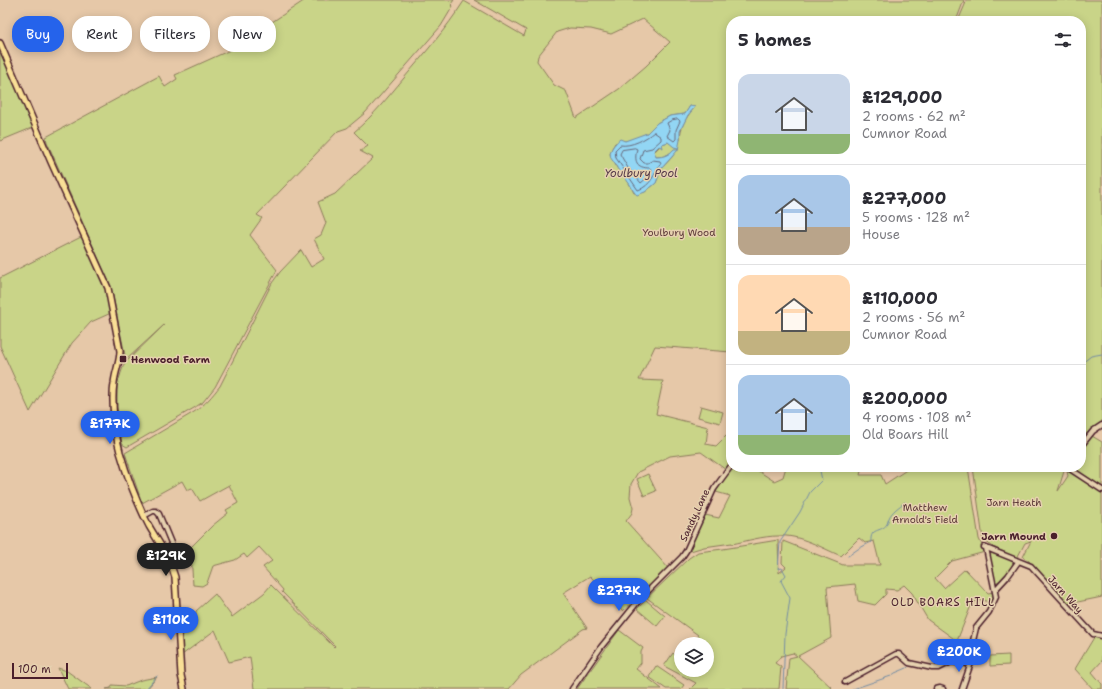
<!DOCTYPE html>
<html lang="en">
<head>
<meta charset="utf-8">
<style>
  :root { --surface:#fff; --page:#f7f7f7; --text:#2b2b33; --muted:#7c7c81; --line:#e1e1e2; --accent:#2563eb }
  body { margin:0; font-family:"Shantell Sans",sans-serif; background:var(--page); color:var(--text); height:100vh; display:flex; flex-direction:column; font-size:15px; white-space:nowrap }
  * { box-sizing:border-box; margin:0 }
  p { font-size:13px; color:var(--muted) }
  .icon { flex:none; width:22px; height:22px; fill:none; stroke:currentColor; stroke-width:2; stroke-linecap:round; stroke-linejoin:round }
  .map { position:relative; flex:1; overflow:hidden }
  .panel { position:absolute; left:726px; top:16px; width:360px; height:456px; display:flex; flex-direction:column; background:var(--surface); border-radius:16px; box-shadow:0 2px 10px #0003 }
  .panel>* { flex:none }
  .guide { position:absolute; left:12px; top:16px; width:380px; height:36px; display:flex; gap:8px }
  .controls { position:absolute; left:674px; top:637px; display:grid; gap:8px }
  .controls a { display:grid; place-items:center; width:40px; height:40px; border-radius:50%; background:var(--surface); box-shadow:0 2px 10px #0003; font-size:20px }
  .scale { position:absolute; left:12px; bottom:10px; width:56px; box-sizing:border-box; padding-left:4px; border:2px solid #4a1f2b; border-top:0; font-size:11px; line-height:14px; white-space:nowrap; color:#4a1f2b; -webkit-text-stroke:3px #e6d1af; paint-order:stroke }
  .price { position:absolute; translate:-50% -34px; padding:0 9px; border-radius:14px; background:var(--accent); color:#fff; font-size:13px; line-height:26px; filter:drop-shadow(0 1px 2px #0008) }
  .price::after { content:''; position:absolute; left:50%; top:24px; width:12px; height:9px; margin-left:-6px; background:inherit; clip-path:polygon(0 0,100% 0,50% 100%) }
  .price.selected { background:#222; color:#fff }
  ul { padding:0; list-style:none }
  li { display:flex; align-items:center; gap:12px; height:100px; padding:0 12px }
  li+li { border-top:1px solid var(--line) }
  li span { display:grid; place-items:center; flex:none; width:112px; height:80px; border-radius:12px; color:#555 }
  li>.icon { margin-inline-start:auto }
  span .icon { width:48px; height:48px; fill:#fffc; stroke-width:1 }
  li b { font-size:17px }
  h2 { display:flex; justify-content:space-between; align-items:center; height:48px; padding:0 12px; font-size:17px }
  .tag { padding:0 14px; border-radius:16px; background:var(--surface); box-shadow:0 2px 10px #0003; font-size:14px; line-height:36px }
  .tag.selected { background:var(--accent); color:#fff }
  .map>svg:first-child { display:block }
</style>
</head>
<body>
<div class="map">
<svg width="1102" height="689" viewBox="0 0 1102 689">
  <rect width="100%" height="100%" fill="#e6c8a8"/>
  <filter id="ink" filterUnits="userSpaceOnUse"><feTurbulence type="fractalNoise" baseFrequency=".025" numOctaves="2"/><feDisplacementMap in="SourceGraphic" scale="8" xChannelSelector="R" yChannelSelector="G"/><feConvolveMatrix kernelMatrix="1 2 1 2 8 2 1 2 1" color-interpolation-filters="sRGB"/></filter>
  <g filter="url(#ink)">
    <path fill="#c9d488" stroke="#8a7a5a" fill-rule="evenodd" d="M305 0H454L451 4 453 6 441 26 365 113 347 128 338 131 257 215 262 218 250 235 277 270 215 387 203 402 194 408 127 447 122 444 117 407V385L124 364 164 325 126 360 111 287 47 142 46 137 159 76 165 87 177 79 175 75 250 41 266 26Z
      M474 0H964L956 21H731V352L655 346 639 380 663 381 656 414 708 427 706 444 716 446 726 436 731 439V467H752L774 481 783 477 786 467H862L860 475H881L885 484 911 467H968L979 539 985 552 952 561 935 578 944 588 965 569 988 593 994 592 991 605 983 599 972 603 957 641 928 620 912 593 904 585 897 590 886 589V594L875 605 858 601 855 584 827 587 831 638 798 656 832 688 831 689H786L789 658 797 656 793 653 781 656 775 663 781 667 779 689H690L696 683 664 666 673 653 681 660V670H707V644H693L698 635 647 598 689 558 698 552 723 549 778 540 779 573 786 567 782 563 783 541 843 565H880L874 541 865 543 859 538 841 556C822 548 799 534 778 536 763 536 747 541 732 544V543L704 547 687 552 705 515 719 518 730 496 716 492 729 472 701 452 670 456 638 472 631 484 630 497 633 508 632 513 626 521 669 569 623 611 590 576 563 593 587 628 583 629 521 675 509 689H254L250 657 229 662 215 630 182 655 180 619 196 615V611L215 594 232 617 264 593 271 585 334 647 335 646 282 592 283 590 263 567 272 561 259 547 247 558 244 554 235 560 213 566 207 583 202 586 193 585 191 554 189 549 212 526 228 513 226 510 238 503 229 485 200 501 192 488 187 490 182 481 142 503 125 453 194 412C205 405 212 396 220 386L272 283 280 272 301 250 311 267 324 259 314 239 321 235 326 223 318 202 335 194 373 158 360 151 368 146 354 132C373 116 388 97 404 78 425 53 446 29 464 1L524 36 526 30ZM643 19 670 42 646 66 619 89 576 118 566 91 554 85 537 61 538 56 557 32 570 28 591 29 611 34ZM690 106 695 107C686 117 680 127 680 140L673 145 668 142 662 144 654 152 656 157C664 157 669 155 674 149L673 156 661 169 656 183 645 192 634 193 628 181 617 168 610 154 612 148 615 143 635 139 647 133 657 123 670 116 685 114Z
      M967 0H1102V423L1087 433 1102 442V597L1068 604 1029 561 1023 557 1031 541 1025 543 1017 558 993 547 983 539 973 467H1063L1065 468 1058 491 1068 476 1066 467H1081V440L1086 433 1081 428V21H1021L1025 17 1020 21H958Z
      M0 51 34 127 0 141Z
      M83 236 105 288 111 313 91 322 72 343 30 412 0 346V278Z
      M701 406 723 412 720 423 698 417Z
      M648 474 656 491 644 496 637 479Z
      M990 550 1013 562C1011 571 1003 580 995 583L989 552Z
      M646 600 665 616 657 626 637 609Z
      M619 630 643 648 641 652V663L636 669 662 689H577Z
      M1102 633V661L1092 672 1102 684V689H1093L1075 669 1096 634Z
      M1009 655V665L990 666V656Z
      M656 666 684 685 681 689H666L649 677Z
      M58 668 67 671 92 689H68Z
      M157 677 147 689H106L111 688 112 685 126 686 141 680Z"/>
    <path fill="#92d6f4" stroke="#758da4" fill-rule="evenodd" d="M690 106 695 107 688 115 680 131V140L678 150 661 169 656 183 645 192 637 195C632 191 632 186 628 182 624 175 617 171 615 163 605 155 613 145 620 139L625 141 647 133 657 123 670 116 685 114ZM668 142 674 147 678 148V149H674C669 155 664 157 656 157L654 151 659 146 663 148 662 144Z"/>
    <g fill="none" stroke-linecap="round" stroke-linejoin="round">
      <path stroke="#67687b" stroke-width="1" d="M678 119 680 121 676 130V139L674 141 667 136 670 130 667 123 672 120Z
        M654 132 661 137V140L652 148 643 150 640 159 644 163H648L653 160 660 161 661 163C654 174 651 186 638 190L616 158 615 150 620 145C631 147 646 139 654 132Z
        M635 148 637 149C634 161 636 168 650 168L651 170 649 176 641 183 628 168 620 154 622 150Z"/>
      <path stroke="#758da4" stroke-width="1" d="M1081 364 1091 356 1102 354
        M848 556 858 549 871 542C870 527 881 533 887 524 888 522 888 520 889 518 892 511 899 507 905 502
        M146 689 157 676
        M783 689 785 634 790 598 781 581 786 575 782 568 778 569 780 542 800 512 810 492 822 480 820 471 821 467
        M853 689 891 676 895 673 907 668 908 667"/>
      <defs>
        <path id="minor" d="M1081 446 1093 431 1102 425
          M1067 467 1102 490
          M144 516 153 511H156L159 514 171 543V545L165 550
          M984 547 1031 566 1093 634 1102 636
          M995 590 1008 576 1018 562
          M845 682 896 654H899L909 663 932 668H939L951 662 970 664
          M572 689 601 647 640 599 682 557 686 551 714 489 731 466
          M936 689 940 688 943 689
          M962 689 971 663 972 645 976 628 989 612 996 597 986 548"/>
        <path id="major" d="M0 43 51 162 108 288 120 351C120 362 115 372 114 383 111 403 115 433 120 452 127 476 138 505 149 526 160 545 169 556 175 577L181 675 184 689"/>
      </defs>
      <use href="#minor" stroke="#4a1f2b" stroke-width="7"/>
      <use href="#major" stroke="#4a1f2b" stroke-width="8"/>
      <use href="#minor" stroke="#e6d1af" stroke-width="4"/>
      <use href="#major" stroke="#f9df96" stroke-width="5"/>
    </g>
  </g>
  <g fill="#4a1f2b" stroke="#e6d1af" stroke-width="1.5">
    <rect x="119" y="355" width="8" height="8" rx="2"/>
    <circle cx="1054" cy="536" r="4"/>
  </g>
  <g text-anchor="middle" stroke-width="3" stroke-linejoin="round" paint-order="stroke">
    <g font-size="10" fill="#5d3a39" stroke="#e6d1af">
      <text x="679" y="236">Youlbury Wood</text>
      <text x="1014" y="506">Jarn Heath</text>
      <text x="925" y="511">Matthew<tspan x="925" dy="12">Arnold's Field</tspan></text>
    </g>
    <g font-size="10" font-weight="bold" fill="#4a1f2b" stroke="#e6d1af" text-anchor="start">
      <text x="131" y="363">Henwood Farm</text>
      <text x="1046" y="540" text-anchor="end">Jarn Mound</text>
    </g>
    <g font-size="10" fill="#4a1f2b" stroke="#e6d1af">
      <text transform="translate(694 515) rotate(-65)" y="4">Sandy Lane</text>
      <text transform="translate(1066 594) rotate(48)" y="4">Jarn Way</text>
    </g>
    <g font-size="11" font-style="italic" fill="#553a49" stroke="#e6d1af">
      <text x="641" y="177">Youlbury Pool</text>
    </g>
    <g font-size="11" letter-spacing="1" fill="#4a1f2b" stroke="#e6d1af">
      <text x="943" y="606">OLD BOARS HILL</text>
    </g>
  </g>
</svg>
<div class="controls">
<a><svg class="icon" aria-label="layers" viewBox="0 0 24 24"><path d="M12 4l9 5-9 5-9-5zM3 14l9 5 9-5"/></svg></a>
</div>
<div class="scale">100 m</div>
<b class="price" style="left:110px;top:445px">£177K</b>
<b class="price selected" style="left:166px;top:577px">£129K</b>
<b class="price" style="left:619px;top:612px">£277K</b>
<b class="price" style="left:171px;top:641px">£110K</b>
<b class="price" style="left:959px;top:673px">£200K</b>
<div class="guide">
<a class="tag selected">Buy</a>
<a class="tag">Rent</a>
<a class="tag">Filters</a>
<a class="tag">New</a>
</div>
<section class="panel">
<h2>5 homes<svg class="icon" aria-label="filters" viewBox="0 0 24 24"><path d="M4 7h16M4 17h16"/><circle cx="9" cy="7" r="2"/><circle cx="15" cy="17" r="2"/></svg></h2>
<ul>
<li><span style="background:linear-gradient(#c9d6e8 75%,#8fb573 0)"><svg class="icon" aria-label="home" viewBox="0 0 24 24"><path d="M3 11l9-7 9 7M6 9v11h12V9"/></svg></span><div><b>£129,000</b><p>2 rooms · 62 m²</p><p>Cumnor Road</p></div></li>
<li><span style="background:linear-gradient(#a9c7e8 65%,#b9a48a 0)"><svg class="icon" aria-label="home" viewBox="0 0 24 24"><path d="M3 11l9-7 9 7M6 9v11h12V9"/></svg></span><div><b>£277,000</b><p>5 rooms · 128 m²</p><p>House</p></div></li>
<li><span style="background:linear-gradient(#ffd9b3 70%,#c2b280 0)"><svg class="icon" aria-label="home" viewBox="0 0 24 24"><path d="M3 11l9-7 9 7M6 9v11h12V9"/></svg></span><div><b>£110,000</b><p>2 rooms · 56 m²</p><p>Cumnor Road</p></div></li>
<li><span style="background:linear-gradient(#a9c7e8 75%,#8fb573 0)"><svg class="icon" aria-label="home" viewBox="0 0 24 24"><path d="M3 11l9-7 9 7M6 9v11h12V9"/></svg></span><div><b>£200,000</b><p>4 rooms · 108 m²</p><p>Old Boars Hill</p></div></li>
</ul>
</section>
</div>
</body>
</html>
